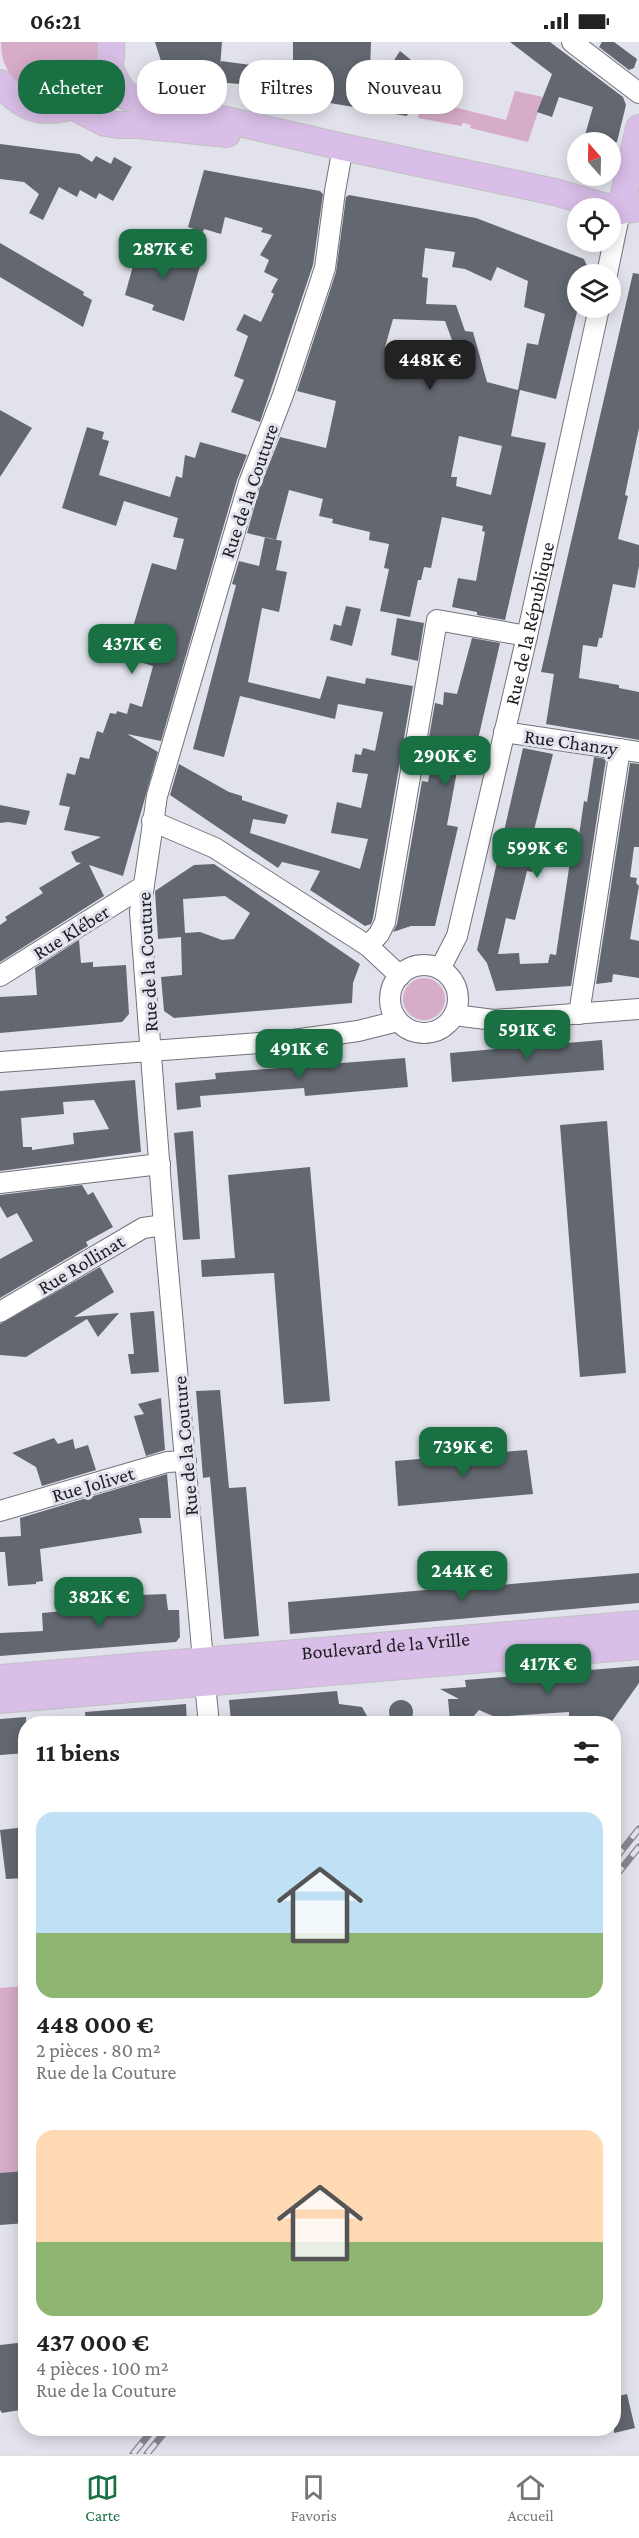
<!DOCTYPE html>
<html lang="fr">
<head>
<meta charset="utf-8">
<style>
  :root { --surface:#fff; --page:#f2f2f2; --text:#222; --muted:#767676; --line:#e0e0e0; --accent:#197043 }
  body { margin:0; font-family:"Crimson Pro",serif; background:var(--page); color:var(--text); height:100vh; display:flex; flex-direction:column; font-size:22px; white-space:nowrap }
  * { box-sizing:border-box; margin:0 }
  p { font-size:20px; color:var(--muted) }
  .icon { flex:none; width:33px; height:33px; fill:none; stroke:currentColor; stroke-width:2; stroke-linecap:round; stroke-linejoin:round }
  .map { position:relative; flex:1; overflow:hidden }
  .side { position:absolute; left:18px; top:1674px; width:603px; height:720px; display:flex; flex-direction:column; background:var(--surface); border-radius:24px; box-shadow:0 3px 15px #0003 }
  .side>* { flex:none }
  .top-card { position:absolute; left:18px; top:18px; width:603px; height:54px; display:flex; gap:12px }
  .needle { width:39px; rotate:340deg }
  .fabs { position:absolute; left:567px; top:90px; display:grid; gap:12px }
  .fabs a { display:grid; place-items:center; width:54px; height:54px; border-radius:50%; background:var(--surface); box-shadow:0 3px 15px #0003; font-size:30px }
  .price { position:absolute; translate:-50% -51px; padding:0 14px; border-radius:12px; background:var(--accent); color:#fff; font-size:20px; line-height:39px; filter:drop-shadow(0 2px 3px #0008) }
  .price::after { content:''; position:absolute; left:50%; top:36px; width:18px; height:14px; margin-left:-9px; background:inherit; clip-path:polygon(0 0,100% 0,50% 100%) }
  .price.selected { background:#222; color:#fff }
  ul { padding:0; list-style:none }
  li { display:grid; align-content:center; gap:12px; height:318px; padding:0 18px }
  li span { display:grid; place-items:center; height:186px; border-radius:18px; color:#555 }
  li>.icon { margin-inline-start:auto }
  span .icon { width:108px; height:108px; fill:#fffc; stroke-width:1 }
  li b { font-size:26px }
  h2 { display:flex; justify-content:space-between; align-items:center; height:72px; padding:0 18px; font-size:26px }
  .chip { padding:0 21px; border-radius:24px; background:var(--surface); box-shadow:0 3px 15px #0003; font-size:21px; line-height:54px }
  .chip.selected { background:var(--accent); color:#fff }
  .status { display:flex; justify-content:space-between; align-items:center; height:42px; padding:0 30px; background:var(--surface); direction:ltr }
  .status svg { height:16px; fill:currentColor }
  .menu { display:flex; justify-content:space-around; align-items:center; height:84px; border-top:2px solid var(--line); background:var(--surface); font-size:16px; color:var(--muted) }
  .menu a { display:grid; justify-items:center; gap:3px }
  .menu .selected { color:var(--accent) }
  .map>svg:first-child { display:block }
</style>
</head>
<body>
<div class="status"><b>06:21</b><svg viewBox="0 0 49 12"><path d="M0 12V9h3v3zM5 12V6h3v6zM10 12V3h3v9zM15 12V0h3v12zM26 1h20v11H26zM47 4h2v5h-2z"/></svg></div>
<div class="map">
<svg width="639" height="2412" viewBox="0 0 639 2412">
  <rect width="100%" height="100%" fill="#e2e2ec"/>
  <path fill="#d7acc8" d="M1 0H98C108 69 0 72 1 0Z
    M515 49 543 55 528 100 470 86 471 83 463 81 461 84 418 76 421 57 506 78Z
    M403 957a21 21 0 1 1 42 0a21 21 0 1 1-42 0Z
    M25 1944V2133L0 2135V1946Z"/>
  <path fill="#636870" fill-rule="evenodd" d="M155 0H222L220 26 200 21 161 19Z
    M293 0H371L369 57 400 9 454 53 449 64 412 56 407 74 306 57 307 48 217 40 221 19 251 23 252 28 293 34Z
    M510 0H550L623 55 626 63 617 100H583L593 65 559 55 552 75 537 70 552 32Z
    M602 0H614L637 17 634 26 629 28 599 5Z
    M0 102 79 112 92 120 96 114 111 122 114 115 132 125 113 159 99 151 96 157 80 148 77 155 59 145 43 178 29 171 39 152 24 140 0 137Z
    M204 128 320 149 323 152 313 223 260 380 231 370 244 338 234 334 248 294 236 288 244 272 261 280 274 252 271 250 278 237 264 230 269 218 260 213 272 193 261 190 263 186 225 175 221 192 204 187 203 190 188 185Z
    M349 153 476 176 584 217 587 224 585 232H578V266L556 357 520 348 511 394 546 401 505 578 477 573V570L452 565 458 536 476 539 485 490 482 489 483 484 442 475 431 526 424 525 421 538H418L410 575 380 569 389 527 384 526 389 502 369 498 370 490 332 481 333 477 319 474 323 457 289 448 276 498 247 491 260 445 280 395 326 406 336 359 297 349 336 230 346 155ZM425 206 455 210 452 225 465 227 491 239 497 225 528 239 524 265 545 272 538 303 527 301 518 348 487 340 473 290 465 289 456 263 426 262 428 236 422 235ZM393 277 445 279 460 320 385 305ZM459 394 502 404 491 453 456 444 457 435H451Z
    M140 198 190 215 189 220 200 224 184 279 152 268 154 263 125 253Z
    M0 201 84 250 83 253 92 258 83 285 0 235Z
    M633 231 639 232V386L625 453 628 454 618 497 639 503V524L635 546 613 542 602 596H599L597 605 583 603 579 636 619 643V646L639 650V698L546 682 554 632 541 630Z
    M0 368 32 386 0 435Z
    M87 385 104 390 102 397 109 399 99 433 170 455 176 434 182 436 185 413 195 416 200 400 247 413 237 438 161 699 127 692 158 710 123 834 89 823 104 854 0 920V883L7 878 5 875 43 851 39 846 81 821 76 820 71 810 101 795 64 788 70 765 59 763 67 731 75 733 80 715 89 717 97 689 103 691 110 671 116 672 117 669 127 672 130 661 142 665 153 624 140 620 142 602 130 595 152 521 176 528 184 497 173 495 178 476 124 459 116 484 62 466Z
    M265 495 282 499 276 528 287 530 279 570 262 566 248 640 320 657 327 634 365 642 366 636 413 644 373 876 371 882 365 884 310 848 320 829 282 820 278 826 170 753 179 722 229 750 242 754V758L288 773 285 782 253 777 250 791 360 827 368 797 331 791 337 760 361 766 368 732 352 730 355 712 361 713 363 706 375 709 383 670 338 662 335 677 240 654 224 715 193 707 236 543 232 542 239 519 259 524Z
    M346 564 361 567 352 604 330 598 334 582 341 584Z
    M397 576 424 581 418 619 391 613Z
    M472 596 500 601 474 715 460 713 447 783 458 785 435 884H411L393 890 397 882 422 739 428 740 434 708 427 707 435 661 443 663 444 650 457 652Z
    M523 706 553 712 534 788 545 791 540 811 536 810 532 830 527 829 515 878 506 876 498 912 519 911 520 922 548 921 550 912 556 913 572 806 577 807 584 759 587 760 594 715 606 717 571 944 496 949 487 921 477 908Z
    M630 721 639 722V805H634L630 835 637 836 636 841 639 844 630 897 639 899V936L613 932 612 940 596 942Z
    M0 763 30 769 26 783 8 780 0 781Z
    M214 822 360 922 353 941 352 961 174 976 164 969 161 935 182 933 181 895 158 897 155 849 194 823ZM225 854 250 871 234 897 222 898 200 890 185 891 183 857Z
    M79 898 81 921 93 920V925L126 923 129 972 122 980 0 991V955L37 953 35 926Z
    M602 998 604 1028 452 1040 450 1011Z
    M405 1016 408 1045 305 1054 304 1046 200 1054 201 1065 177 1068 175 1041 216 1037 215 1031Z
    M135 1038 141 1110 0 1129V1049ZM94 1058 109 1087 73 1091 74 1102 32 1108V1105H23L21 1076 64 1072 63 1060Z
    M607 1079 626 1331 580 1335 560 1083Z
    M193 1089 200 1197 183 1198 174 1091Z
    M310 1125 330 1359 284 1362 274 1231 202 1235 201 1218 235 1216 228 1133Z
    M82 1143 88 1153 93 1150 113 1185 86 1200 88 1204 0 1256V1217L33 1199 17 1171 7 1176 0 1164V1153Z
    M100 1225 114 1250 74 1275 119 1271 98 1295 87 1277 26 1315 0 1313V1282Z
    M154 1269 159 1330 131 1332 128 1312H134L130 1271Z
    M220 1348 229 1446 246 1445 259 1594 224 1597 210 1435 203 1436 196 1349Z
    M161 1356 165 1408 146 1414 134 1374 144 1372 138 1362Z
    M54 1396 58 1402 73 1397 75 1407 88 1403 96 1428 42 1444 36 1425 12 1411Z
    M527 1408 533 1452 398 1464 395 1419Z
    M167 1432 171 1476H139L142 1491 40 1507 43 1539 36 1540V1542L8 1544 5 1510H0V1495L21 1494 20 1476Z
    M639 1531V1561L290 1592 288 1560 449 1546 447 1539 499 1535 500 1543Z
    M166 1552 168 1568H179L180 1595 176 1600 0 1614V1591L43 1589 42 1571 86 1567V1562L122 1561 121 1556 140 1557V1553Z
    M639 1624V1641L610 1682H569V1670L495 1675 479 1668 472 1676 450 1679 448 1657H459L440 1647 466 1645 465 1638Z
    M337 1649 339 1662 362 1665 367 1674 364 1682H344L342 1677 312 1680 293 1679V1676L231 1680 229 1658Z
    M389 1670a12 12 0 1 1 24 0a12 12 0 1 1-24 0Z
    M186 1662 187 1682H86L85 1670Z
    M26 1675V1711L0 1713V1677Z
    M26 1785V1836L6 1837 0 1788Z
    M26 2129V2181L0 2183V2131Z
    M26 2300V2367L2 2371 0 2368V2303Z
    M627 2352 635 2386 614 2391V2355Z"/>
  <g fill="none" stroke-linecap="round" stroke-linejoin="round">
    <defs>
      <g id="minor">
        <path d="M572 0 639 51"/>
        <path d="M607 232 620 169"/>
        <path d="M504 690 639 710"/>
        <path d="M152 779 215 806 368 904 400 934"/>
        <path d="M368 904 379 892 385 880 437 578 527 594"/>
        <circle cx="424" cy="957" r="34"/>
        <path id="s1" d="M440 927 457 894 527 594 599 266"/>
        <path d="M0 934 142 845"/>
        <path d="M579 972 620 707"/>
        <path d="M454 973 494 978 639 967"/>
        <path d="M0 1020 286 999 358 989 398 979"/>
        <path d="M0 1141 160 1122"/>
        <path d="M0 1270 143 1186 164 1183"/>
        <path d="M0 1469 167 1420 186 1419"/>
        <path d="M203 1618 164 1183 140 870 157 754 249 441 283 353 325 226 335 149 343 105"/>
        <path d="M205 1642 209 1682"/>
      </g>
      <g id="major">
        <path d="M109 25 117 41 127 55 343 105 555 150 620 169 639 166"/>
        <path d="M0 41C10 52 20 62 34 66 75 77 116 42 111 0"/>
        <path d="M72 64 105 81 118 83H138L227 92"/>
        <path d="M620 169 639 86"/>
        <path id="s2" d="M0 1636 639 1582"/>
        <path d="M0 1658 639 1604"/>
      </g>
    </defs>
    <use href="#minor" stroke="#72727b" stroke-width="22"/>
    <use href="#major" stroke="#c1c1c2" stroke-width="28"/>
    <use href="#minor" stroke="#fff" stroke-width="20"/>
    <use href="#major" stroke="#d9bee7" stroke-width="26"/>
    <defs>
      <path id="rail" d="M614 1818 639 1787
        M614 1836 639 1805
        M133 2412 154 2386
        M147 2412 168 2386"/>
    </defs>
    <use href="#rail" stroke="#888890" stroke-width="7"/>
    <use href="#rail" stroke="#e2e2ec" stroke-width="4.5" stroke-dasharray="14" stroke-linecap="butt"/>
  </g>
  <g text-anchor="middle" stroke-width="6" stroke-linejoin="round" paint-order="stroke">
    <g font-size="20" fill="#202024" stroke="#e2e2ec">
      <text transform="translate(249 449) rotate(-71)" y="7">Rue de la Couture</text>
      <text dy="7" stroke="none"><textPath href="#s1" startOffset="358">Rue de la République</textPath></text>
      <text transform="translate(571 700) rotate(8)" y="7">Rue Chanzy</text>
      <text transform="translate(71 890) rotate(-32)" y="7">Rue Kléber</text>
      <text transform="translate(147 920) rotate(-93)" y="7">Rue de la Couture</text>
      <text transform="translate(81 1222) rotate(-31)" y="7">Rue Rollinat</text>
      <text transform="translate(185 1404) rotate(-95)" y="7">Rue de la Couture</text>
      <text transform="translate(93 1442) rotate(-16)" y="7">Rue Jolivet</text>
      <text dy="7" stroke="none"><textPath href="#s2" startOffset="387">Boulevard de la Vrille</textPath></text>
    </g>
  </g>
</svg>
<div class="fabs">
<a><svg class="needle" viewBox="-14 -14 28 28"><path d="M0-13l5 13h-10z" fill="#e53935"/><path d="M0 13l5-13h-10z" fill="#767676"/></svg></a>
<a><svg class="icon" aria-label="locate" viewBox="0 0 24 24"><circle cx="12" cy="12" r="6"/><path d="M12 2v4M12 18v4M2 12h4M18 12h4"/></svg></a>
<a><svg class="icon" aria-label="layers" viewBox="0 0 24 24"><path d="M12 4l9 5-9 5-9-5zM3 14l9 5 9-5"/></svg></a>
</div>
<b class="price" style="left:163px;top:238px">287K €</b>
<b class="price selected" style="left:430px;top:349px">448K €</b>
<b class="price" style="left:132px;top:633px">437K €</b>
<b class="price" style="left:445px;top:745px">290K €</b>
<b class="price" style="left:537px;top:837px">599K €</b>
<b class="price" style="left:527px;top:1019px">591K €</b>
<b class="price" style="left:299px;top:1038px">491K €</b>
<b class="price" style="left:463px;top:1436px">739K €</b>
<b class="price" style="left:462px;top:1560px">244K €</b>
<b class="price" style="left:99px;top:1586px">382K €</b>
<b class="price" style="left:548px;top:1653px">417K €</b>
<div class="top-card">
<a class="chip selected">Acheter</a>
<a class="chip">Louer</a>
<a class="chip">Filtres</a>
<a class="chip">Nouveau</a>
</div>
<section class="side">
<h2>11 biens<svg class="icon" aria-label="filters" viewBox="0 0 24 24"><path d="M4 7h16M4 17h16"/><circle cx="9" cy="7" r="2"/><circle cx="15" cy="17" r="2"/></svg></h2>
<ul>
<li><span style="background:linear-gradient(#bfe0f5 65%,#8fb573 0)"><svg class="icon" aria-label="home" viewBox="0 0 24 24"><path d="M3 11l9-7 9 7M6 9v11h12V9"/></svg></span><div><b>448 000 €</b><p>2 pièces · 80 m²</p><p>Rue de la Couture</p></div></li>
<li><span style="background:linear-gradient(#ffd9b3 60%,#8fb573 0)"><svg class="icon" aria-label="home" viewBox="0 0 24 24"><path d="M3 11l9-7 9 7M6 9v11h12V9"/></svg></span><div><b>437 000 €</b><p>4 pièces · 100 m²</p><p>Rue de la Couture</p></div></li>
</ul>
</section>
</div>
<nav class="menu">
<a class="selected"><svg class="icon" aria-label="map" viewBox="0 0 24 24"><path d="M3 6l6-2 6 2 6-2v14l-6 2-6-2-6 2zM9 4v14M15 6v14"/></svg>Carte</a>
<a><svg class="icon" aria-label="saved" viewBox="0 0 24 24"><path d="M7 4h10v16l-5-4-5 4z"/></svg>Favoris</a>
<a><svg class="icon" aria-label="home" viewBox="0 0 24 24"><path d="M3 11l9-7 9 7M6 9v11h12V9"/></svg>Accueil</a>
</nav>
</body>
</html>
